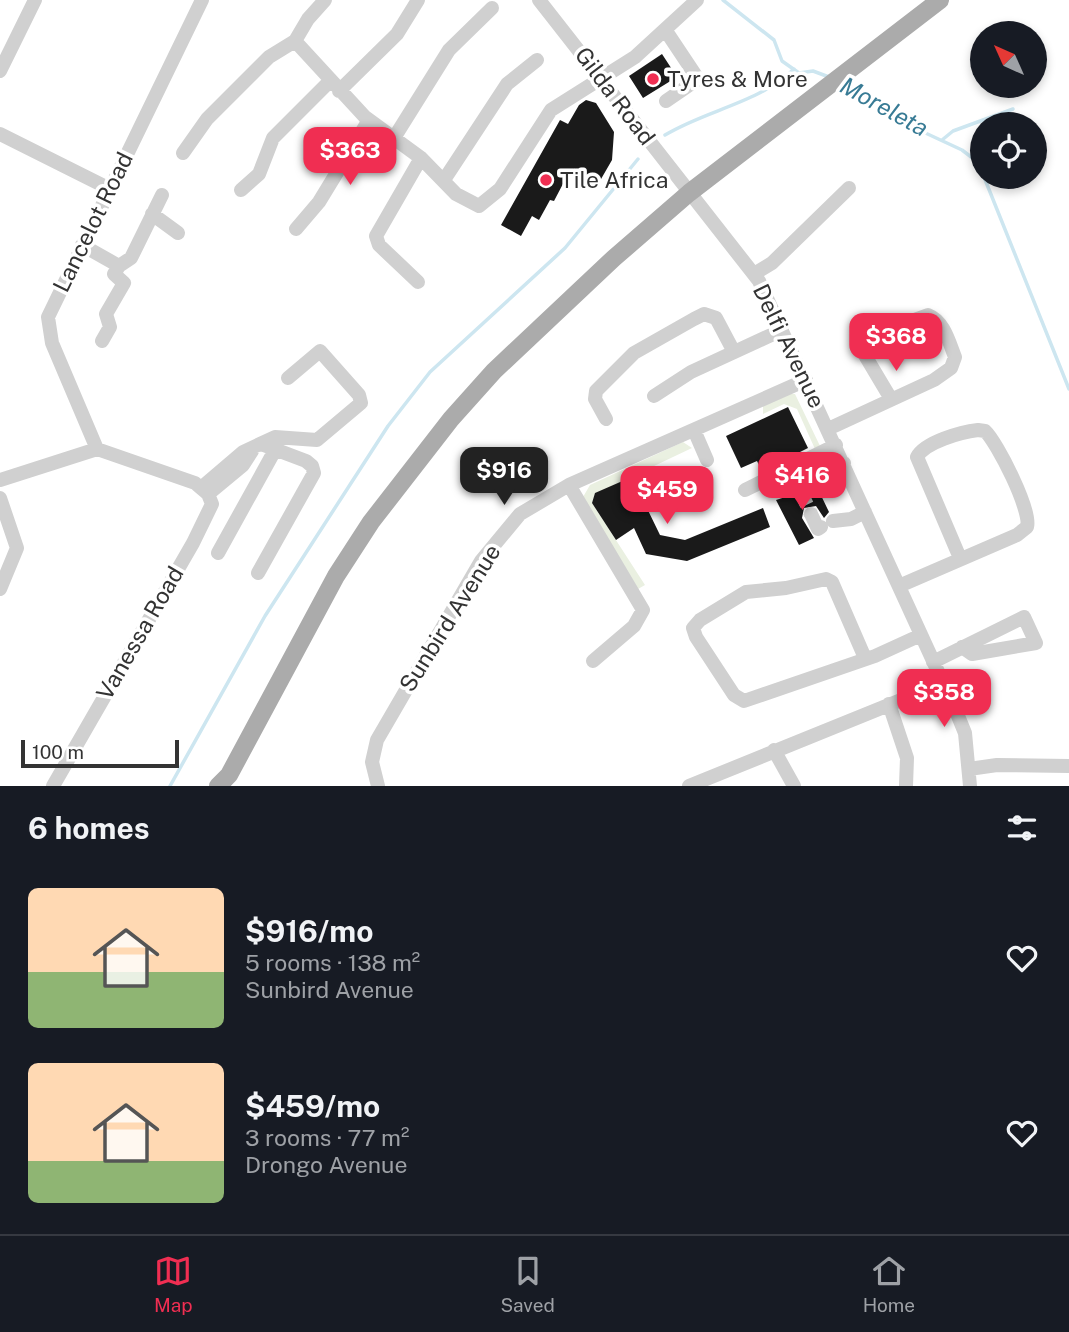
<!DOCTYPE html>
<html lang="en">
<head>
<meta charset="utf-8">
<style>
  :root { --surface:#171b24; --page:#242831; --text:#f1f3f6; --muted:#9ea1a6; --line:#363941; --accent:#f02e52 }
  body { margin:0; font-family:"Public Sans",sans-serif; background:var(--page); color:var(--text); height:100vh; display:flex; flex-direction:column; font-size:26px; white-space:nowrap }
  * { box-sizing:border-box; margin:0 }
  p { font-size:23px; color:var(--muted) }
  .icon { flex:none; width:38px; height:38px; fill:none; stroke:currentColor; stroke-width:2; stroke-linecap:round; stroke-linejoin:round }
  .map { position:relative; height:786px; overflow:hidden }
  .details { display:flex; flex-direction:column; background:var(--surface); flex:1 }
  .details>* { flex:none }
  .needle { width:46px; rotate:315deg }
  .fabs { position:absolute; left:970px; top:21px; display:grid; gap:14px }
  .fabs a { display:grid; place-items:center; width:77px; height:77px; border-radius:50%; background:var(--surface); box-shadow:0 4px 10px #0003; font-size:35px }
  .scale { position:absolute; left:21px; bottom:18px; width:158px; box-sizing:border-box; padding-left:7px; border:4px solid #333; border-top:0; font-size:19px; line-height:24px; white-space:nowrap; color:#333; -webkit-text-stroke:5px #fff; paint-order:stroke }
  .price { position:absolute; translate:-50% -60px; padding:0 16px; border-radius:14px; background:var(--accent); color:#fff; font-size:23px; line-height:46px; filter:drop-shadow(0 2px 4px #0008) }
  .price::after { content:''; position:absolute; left:50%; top:42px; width:21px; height:16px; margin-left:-10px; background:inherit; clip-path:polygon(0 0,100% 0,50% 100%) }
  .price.selected { background:#222; color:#fff }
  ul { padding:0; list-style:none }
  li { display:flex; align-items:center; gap:21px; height:175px; padding:0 28px }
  li span { display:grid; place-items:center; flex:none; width:196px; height:140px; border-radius:10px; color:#555 }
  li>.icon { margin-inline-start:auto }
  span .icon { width:84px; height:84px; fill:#fffc; stroke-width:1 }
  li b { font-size:30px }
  h2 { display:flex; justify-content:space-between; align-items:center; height:84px; padding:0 28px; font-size:30px }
  .tabs { display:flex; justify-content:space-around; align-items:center; height:98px; border-top:2px solid var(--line); background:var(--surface); font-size:19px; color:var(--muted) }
  .tabs a { display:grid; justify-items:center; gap:4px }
  .tabs .selected { color:var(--accent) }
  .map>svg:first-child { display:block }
</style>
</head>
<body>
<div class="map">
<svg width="1069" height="786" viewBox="0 0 1069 786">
  <rect width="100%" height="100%" fill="#fff"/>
  <path fill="#eaf0e1" d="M790 394H795L820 446 815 449 797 409 784 404 763 414V406Z
    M683 442 692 448 595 494 592 503 645 585 638 589 583 497 590 485Z"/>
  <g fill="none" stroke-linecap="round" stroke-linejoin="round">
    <path stroke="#cde6f0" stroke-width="3.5" d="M723 0 774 40 782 61 799 73 813 71 829 77
      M842 85 919 130 962 150 979 163 982 170
      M665 135C706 110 759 103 794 69
      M942 140 953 131 1013 109
      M984 177 1069 389
      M170 786 265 616 388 426 430 372 565 248 638 159"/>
  </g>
  <path fill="#1a1a1a" d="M662 54 677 77 643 98 629 76Z
    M586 100 596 103 614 132 612 160 597 186 574 172 568 182 565 180 554 201 550 200 539 220 532 216 521 236 501 225 560 120 568 124 579 105Z
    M788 407 808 448 762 471 757 461 741 468 726 436Z
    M627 479 638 500 642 498 660 535 685 540 763 508 770 527 687 561 646 554 634 528 616 540 592 503 595 493Z
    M817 487 829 512 824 518 816 506 804 508 802 518 814 538 799 545 776 500Z"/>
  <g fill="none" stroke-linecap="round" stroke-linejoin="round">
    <path stroke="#d6d6d6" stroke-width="14" stroke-dasharray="14 7" stroke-linecap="butt" d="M801 492 811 514"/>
    <path stroke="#d0d0d0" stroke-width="14" d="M539 0 759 281 956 711 965 733 970 786
      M666 31 698 79 666 101
      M295 41 365 117 421 158 456 194 479 206 500 189 551 110 635 57 697 0
      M0 71 35 0
      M339 91 397 34 418 0
      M0 134 110 189
      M394 138 449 50 492 8
      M183 153 207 119 269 57 295 41 308 19 325 0
      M444 180 507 84 537 60
      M241 190 259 174 273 138 330 81
      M152 214 178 233
      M296 229 319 202 369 120
      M82 245 119 266 114 274 124 283 106 314 110 327 102 341
      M119 266 131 258 162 195
      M754 274 772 263 849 188
      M418 282 379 245 376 236 421 158
      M654 396 691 372 782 330
      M606 419 595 399 596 391 634 353 694 319 704 314 716 318 734 352
      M828 429 934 380 951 368 955 357C949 342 944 321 928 315L878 333 860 347 891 399
      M694 430 707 460
      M97 449 52 343 48 317 202 0
      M0 480 97 449 195 483 208 494 212 504 193 543 53 786
      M805 482 844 463
      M569 485 643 610 634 626 593 661
      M202 487 243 452 275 437 317 440 361 403 359 395 320 351 288 378
      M745 490 836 445
      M208 494 243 465 252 451
      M0 498 17 548 0 589
      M811 514 818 529 821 527
      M833 521 851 519 865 512
      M218 553 275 450
      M258 573 314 473 312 466 306 461 261 444
      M899 586 1017 535 1027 527C1032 511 997 442 985 431L978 430C961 432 925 442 917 457L960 558
      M865 658 832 582 826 579 786 588 746 592 700 620 693 628 696 637 734 695 744 701 875 656 921 635
      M933 662 1024 617 1036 643 972 654 962 647
      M889 704 907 758 906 786
      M774 750 794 786
      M969 769 997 765 1069 766
      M378 786 372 762 377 740 481 561 520 514 569 485 806 380
      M689 786 943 683"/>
    <path stroke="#ababab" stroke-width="18" d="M218 786 229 775 336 576 371 522 451 419 494 371 614 258 689 193 940 0"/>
  </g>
  <g fill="#f02e52" stroke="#fff" stroke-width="2.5">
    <circle cx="653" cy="79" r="7"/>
    <circle cx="546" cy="180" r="7"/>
  </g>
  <g text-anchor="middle" stroke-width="7" stroke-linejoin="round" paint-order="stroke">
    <g font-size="23" fill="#333" stroke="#fff" text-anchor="start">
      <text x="667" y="87">Tyres &amp; More</text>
      <text x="560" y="188">Tile Africa</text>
    </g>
    <g font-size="23" fill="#333" stroke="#fff">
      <text transform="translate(615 96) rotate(53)" y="8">Gilda Road</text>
      <text transform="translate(93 222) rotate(-64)" y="8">Lancelot Road</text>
      <text transform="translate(789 346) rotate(64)" y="8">Delfi Avenue</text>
      <text transform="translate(450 618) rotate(-58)" y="8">Sunbird Avenue</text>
      <text transform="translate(140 633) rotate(-60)" y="8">Vanessa Road</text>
    </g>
    <g font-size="24" font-style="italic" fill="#387b95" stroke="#fff">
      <text transform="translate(884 107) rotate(29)" y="8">Moreleta</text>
    </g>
  </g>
</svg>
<div class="fabs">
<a><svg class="needle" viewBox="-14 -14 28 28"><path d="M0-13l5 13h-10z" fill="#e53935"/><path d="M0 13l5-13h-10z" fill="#9ea1a6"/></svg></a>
<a><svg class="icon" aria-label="locate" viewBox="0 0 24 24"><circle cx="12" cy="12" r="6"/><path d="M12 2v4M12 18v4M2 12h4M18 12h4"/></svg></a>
</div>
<div class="scale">100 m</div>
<b class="price" style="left:350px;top:187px">$363</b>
<b class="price" style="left:896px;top:373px">$368</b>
<b class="price selected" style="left:504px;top:507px">$916</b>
<b class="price" style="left:802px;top:512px">$416</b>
<b class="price" style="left:667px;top:526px">$459</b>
<b class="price" style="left:944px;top:729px">$358</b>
</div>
<section class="details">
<h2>6 homes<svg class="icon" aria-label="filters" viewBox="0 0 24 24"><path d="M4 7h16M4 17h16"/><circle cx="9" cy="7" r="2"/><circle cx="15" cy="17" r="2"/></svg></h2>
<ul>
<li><span style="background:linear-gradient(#ffd9b3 60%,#8fb573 0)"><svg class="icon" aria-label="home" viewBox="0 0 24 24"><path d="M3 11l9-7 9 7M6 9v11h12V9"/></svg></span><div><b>$916/mo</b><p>5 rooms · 138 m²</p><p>Sunbird Avenue</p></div><svg class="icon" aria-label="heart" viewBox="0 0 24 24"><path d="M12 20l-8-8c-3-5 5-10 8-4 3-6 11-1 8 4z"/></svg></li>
<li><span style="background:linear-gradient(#ffd9b3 70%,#8fb573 0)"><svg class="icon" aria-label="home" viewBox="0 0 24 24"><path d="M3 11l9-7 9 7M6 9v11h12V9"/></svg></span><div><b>$459/mo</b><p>3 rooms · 77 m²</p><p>Drongo Avenue</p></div><svg class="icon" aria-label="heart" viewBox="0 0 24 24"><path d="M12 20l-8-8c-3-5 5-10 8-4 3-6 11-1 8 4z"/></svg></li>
</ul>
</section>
<nav class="tabs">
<a class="selected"><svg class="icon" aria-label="map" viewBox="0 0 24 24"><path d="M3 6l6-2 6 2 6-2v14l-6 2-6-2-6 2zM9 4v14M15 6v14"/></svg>Map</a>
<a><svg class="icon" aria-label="saved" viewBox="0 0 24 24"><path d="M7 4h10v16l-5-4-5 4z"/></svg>Saved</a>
<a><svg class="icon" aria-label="home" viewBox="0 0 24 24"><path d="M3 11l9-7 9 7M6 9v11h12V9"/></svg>Home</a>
</nav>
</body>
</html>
